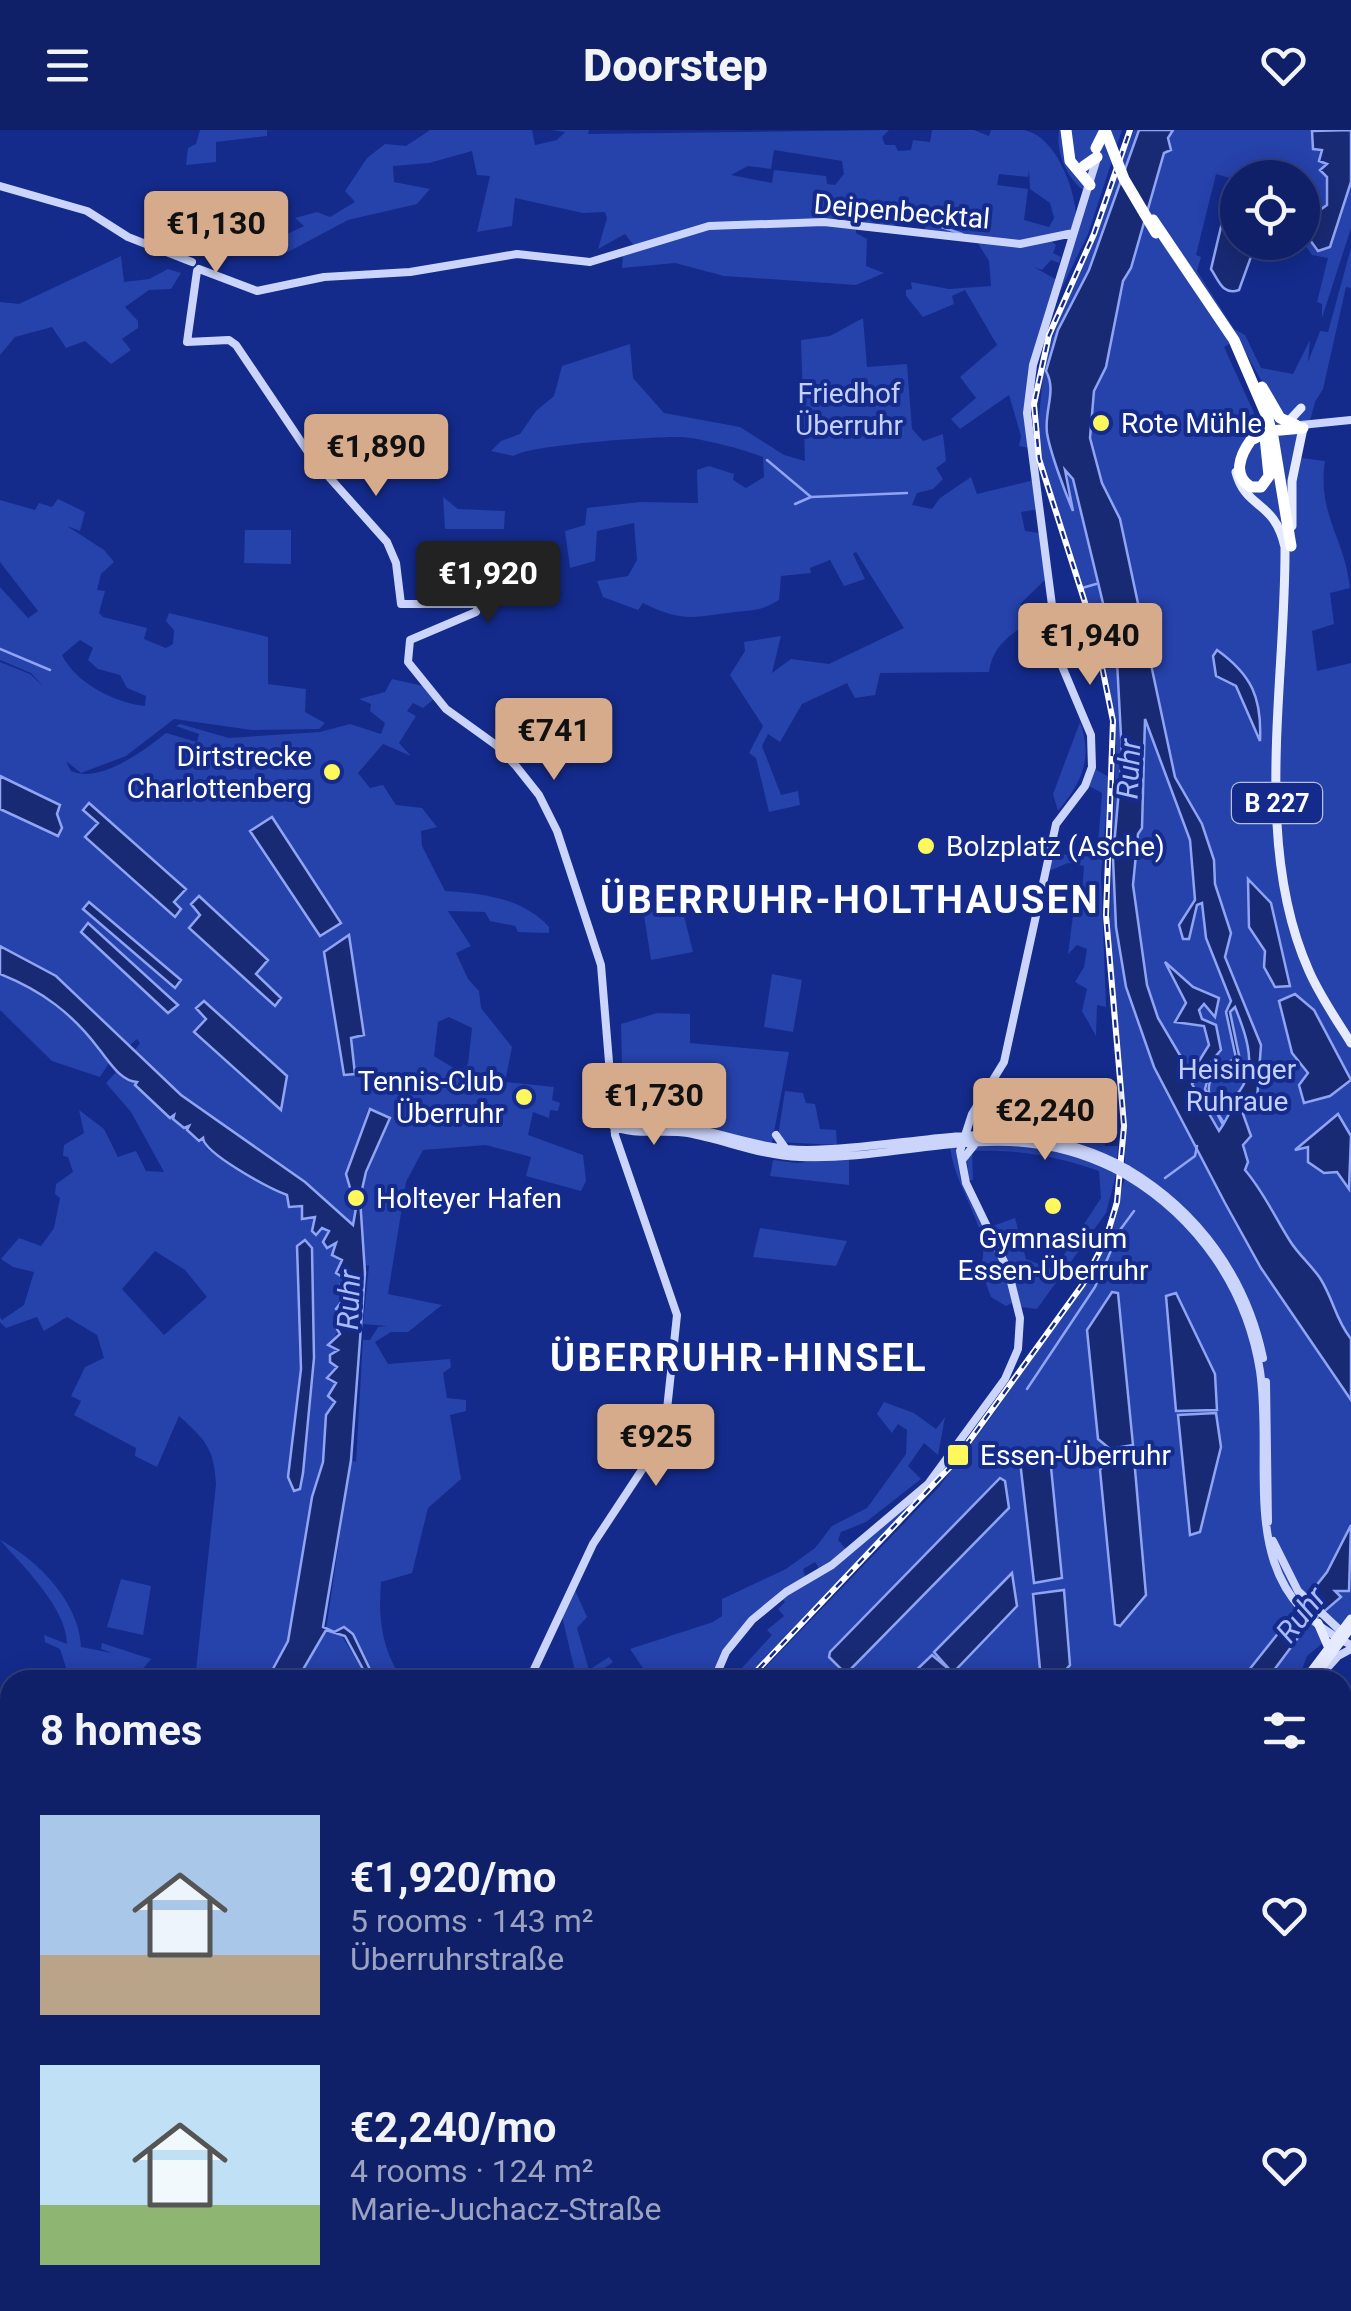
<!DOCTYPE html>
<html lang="en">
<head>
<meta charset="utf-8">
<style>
  :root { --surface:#0f2069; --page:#18286f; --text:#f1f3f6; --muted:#9ba3c0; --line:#2f3e7d; --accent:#d6ab8b }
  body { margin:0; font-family:Roboto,sans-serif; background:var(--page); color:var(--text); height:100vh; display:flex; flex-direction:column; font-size:38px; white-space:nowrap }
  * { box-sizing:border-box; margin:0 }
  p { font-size:32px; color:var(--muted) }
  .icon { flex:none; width:55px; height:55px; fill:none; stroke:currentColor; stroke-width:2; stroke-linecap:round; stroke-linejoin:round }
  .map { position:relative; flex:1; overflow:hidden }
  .details { position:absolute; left:0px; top:1540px; width:1352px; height:642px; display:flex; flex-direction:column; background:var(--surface); border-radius:30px 30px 0 0; box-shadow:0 5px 25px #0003,0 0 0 2px var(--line) }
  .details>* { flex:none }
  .tools { position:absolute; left:1220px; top:30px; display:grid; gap:20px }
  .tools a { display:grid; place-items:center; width:100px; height:100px; border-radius:50%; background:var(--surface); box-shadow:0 5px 25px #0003,0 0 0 2px var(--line); font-size:50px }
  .price { position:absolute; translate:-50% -85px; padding:0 22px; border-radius:10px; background:var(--accent); color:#111; font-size:32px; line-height:65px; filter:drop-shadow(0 2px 5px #0008) }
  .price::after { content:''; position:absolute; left:50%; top:60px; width:30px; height:22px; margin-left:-15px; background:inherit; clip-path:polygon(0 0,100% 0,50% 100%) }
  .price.selected { background:#222; color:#fff }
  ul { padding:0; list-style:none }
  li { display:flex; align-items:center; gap:30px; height:250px; padding:0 40px }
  li span { display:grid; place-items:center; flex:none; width:280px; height:200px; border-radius:0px; color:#555 }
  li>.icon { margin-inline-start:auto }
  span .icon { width:120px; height:120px; fill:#fffc; stroke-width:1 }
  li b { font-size:42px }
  h2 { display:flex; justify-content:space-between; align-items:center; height:120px; padding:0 40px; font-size:42px }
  header { display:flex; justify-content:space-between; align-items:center; height:130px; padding:0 40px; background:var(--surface); font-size:45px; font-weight:800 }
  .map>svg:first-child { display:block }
</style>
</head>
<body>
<header><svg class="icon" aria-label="menu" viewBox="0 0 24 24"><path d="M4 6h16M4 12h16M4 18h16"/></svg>Doorstep<svg class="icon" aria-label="heart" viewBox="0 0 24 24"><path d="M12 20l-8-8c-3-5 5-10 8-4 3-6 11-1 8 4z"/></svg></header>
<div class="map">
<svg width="1351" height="2181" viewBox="0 0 1351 2181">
  <rect width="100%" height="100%" fill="#142b8c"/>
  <path fill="#2642ab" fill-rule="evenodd" d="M200 0H267V6L216 12V32L186 35 188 18 196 14Z
    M430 0H532L535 15 557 10 565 2 552 0H589L588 4 889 0 882 7 885 15H895L898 21 911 20 913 10 930 12 932 0H974L989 6 991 0C1001 0 1014 0 1024 0 1056 6 1075 59 1076 86L1089 64C1068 53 1055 22 1059 0H1122L1088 104 1055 172 1074 103 1051 111 1056 115 1053 123 1061 127 1059 133 1051 130 1042 140 1034 137 1057 150 1029 249V318L1019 316 1021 306 1009 265 960 299 951 289 976 268 960 247 997 215 965 160 952 166 954 174 923 187 906 166V160L912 159 911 152 949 159 991 156 989 131 976 110 925 104V93L898 86 894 100 856 96V103L867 109 866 136 884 143 856 155 724 146 675 133 622 138 623 123 715 95 635 117 625 104 598 119 607 88 605 82 583 83 515 68 512 96 477 102 490 46 477 45 472 21 429 33 393 36 394 52 430 59 417 74 348 90 288 122H268L288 113 285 105 304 96 295 88 317 82 330 87 355 72 345 61 367 28 385 14 406 16ZM774 20 842 31 844 44 835 55 827 54 826 46 774 40 772 53 731 45 748 36 771 39ZM1029 40 1030 59 1050 73 1054 88 1049 97 1024 90 1028 59 997 55 999 44 1028 47Z
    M1134 0H1351V98L1322 188V174L1317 172 1328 128 1312 125 1306 116 1312 78V72L1303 70 1302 48 1237 50 1216 44 1196 125 1201 127 1197 141 1234 199 1245 205 1261 238 1293 244 1310 210 1308 232 1320 201 1328 202 1351 118V158L1346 157 1323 259 1315 272 1299 333 1301 328 1325 331C1317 385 1345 408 1350 458L1330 463 1334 494 1312 501 1317 541 1351 533V1503L1347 1508 1305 1471 1241 1550H753L938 1358 994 1283 1095 1139 1125 1048V996L1109 815 1116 617 1111 566 1103 522 1045 345 1037 306 1045 226ZM1238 209 1266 259 1271 290 1259 294 1224 217Z
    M121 126 124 152 149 149 168 139 181 143 171 159 149 160 125 177 138 191V198L122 209 131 220 111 234 85 211 66 218 52 197 15 207 0 225V172L19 174Z
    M863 188 867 237 907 234 912 299 923 311 943 304 946 331 936 338 943 349 933 359 917 363 912 375 932 379 940 368 971 347 977 364 1034 350 1039 379 1021 382 1025 401 1039 403 1045 450 1020 474 1031 492C1009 504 992 518 989 542L880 543 875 565 855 568 847 553 802 574 780 612 768 604 762 616 781 665 798 661 800 675 769 682 756 628 749 623 763 596 730 545 745 521 744 512 781 506 772 543 791 529 829 534 904 498 856 422 853 424 865 449 844 456 830 430 810 438 811 443 781 446 779 470C761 481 754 480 735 482 693 487 684 493 643 473L638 480 603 467 597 451 628 446 637 430 634 393 597 401 595 431 570 438 565 401 585 395 587 378 640 372 698 373 697 340 709 336 734 344 733 350 746 358 764 347 763 327C746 320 700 308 681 307 659 306 525 315 514 326L491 321 501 311 520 304 536 281 554 266 562 236 630 214 633 248 664 283 740 297 784 325 805 331 801 210 830 206Z
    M399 312 425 327 440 328 441 333 404 329 403 341 363 345 360 324 395 326Z
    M443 367 458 379 505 381 504 399H445Z
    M58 369 85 382 80 401 67 396 104 420 114 432 101 444 97 460 105 461 99 483 103 487 147 498 144 509 166 518 173 514 174 500 166 491 169 483 268 507V554L306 559 305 582 325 593 319 599 252 600 174 589 126 626 81 643 66 631 71 641C100 654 145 620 166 603L197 612 199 604 176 596 180 594 229 608 320 602 350 594 381 604 385 593 370 581 371 574 359 569 385 562 392 549 423 556 434 569 423 578 413 573 407 581 416 586 399 613 411 626 383 614 358 643 370 658 383 655 396 675 422 678 437 697 421 701 422 716 445 761C481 763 523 768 549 797V803L518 802 515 796 490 791 485 782 448 781 471 816 456 823 468 849 479 861 481 878 512 917 505 952 554 957 552 970 560 973 558 981 550 980 549 988 533 982 528 1005 583 1025 586 1051 581 1061 526 1046 531 1027 486 1015 423 1020 406 1052 388 1164 442 1175 408 1202H391L375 1212 388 1234 450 1229 451 1237 443 1243 447 1268 466 1270V1281L450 1285 461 1349 428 1378 412 1443 381 1452C378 1488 382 1521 403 1550H375L353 1505 340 1503 369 1550H297L326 1500 351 1330 356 1332 363 1210H370L378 1197 387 1196 363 1194 369 1135 365 1136 359 1097 362 1056 390 988 368 979 346 1044 356 1078 354 1095 305 1052 181 965 135 920 140 913 137 909 130 915 56 846 0 816V532L30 544 43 556 31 543 0 530V457L28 488 38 481 0 432V370L35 380 39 373 52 377ZM80 510 93 518 88 530 98 539 120 545 127 558 146 566 145 576C114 573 75 552 62 525ZM449 887 472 898 468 934 460 942 434 926 438 892Z
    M245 400H291V434L244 433Z
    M1080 592C1093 629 1082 652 1058 681L1053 664Z
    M1093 638 1109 647 1101 745 1106 877 1097 875 1096 906 1082 881 1087 859 1075 852 1084 837 1087 819 1077 815 1068 824 1076 762H1082L1084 736 1068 733 1049 741 1053 724 1097 727 1102 663 1087 655Z
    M680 770 693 822 651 830 643 779Z
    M0 844C48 862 79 892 109 933L100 947 52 931 0 880Z
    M772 844 802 850 793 902 764 897Z
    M657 883 690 884V913L789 922 772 1013 616 984 623 976 621 894Z
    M117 941 152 962 149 967 157 977 162 973 183 998 189 995 188 1000 203 1007 207 1019 302 1076 315 1087 316 1104 322 1098C335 1108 344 1127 340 1147L345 1150 339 1159 346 1169 335 1179 343 1190 334 1208 339 1220 330 1226V1232L338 1236 329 1243 328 1251 336 1253 328 1266 335 1272 326 1285 323 1332 312 1367 288 1511 267 1550H195L216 1354C214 1317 205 1310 179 1286L157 1337 135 1326 136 1318 74 1285 81 1271 71 1266 85 1237 104 1228 97 1205 67 1187 44 1201 37 1187 6 1198 0 1192V1187L2 1190 24 1175 34 1142 13 1137 1 1129 19 1108 41 1116 54 1098 60 1068 55 1064 56 1054 73 1042 68 1027 63 1026 64 1015 84 1003 79 980 104 999 118 1027 136 1021 146 1041 164 1042 131 982 106 953ZM155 1121 185 1140 207 1167 164 1205 122 1159Z
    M1045 950 1070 962 1074 959 1077 966 1066 991 1104 1006 1105 1016H1118L1117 1030 1050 1005 977 992 984 980 1005 993 1022 994Z
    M785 961 803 963 806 973 815 974 820 999 836 1000 837 1015 777 1012Z
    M1034 1013 1117 1041 1106 1083 1037 1179 1021 1177 990 1097 1015 1088 1026 1129 1054 1140 1101 1068 1099 1041C1057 1026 1017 1019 972 1021L973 1050H969L967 1030 975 1014Z
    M950 1014 956 1019 961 1051 1011 1154 1014 1172 1006 1176 991 1167 980 1138C995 1102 952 1057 950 1014Z
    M849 1028V1055L770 1046 773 1030 796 1033Z
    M760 1098 847 1111 836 1136 753 1127Z
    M884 1272 914 1283 936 1299 945 1287 938 1325 924 1313 908 1336 921 1349 866 1392 841 1402 838 1410 847 1420 820 1440 815 1432 803 1439 806 1450 854 1421 920 1365 744 1550H731L772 1505 767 1500 784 1486 778 1479 785 1472 780 1466 738 1504 713 1550H651L630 1519 713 1492 722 1486V1469L786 1439 815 1418 832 1396 867 1378 906 1324 907 1300 898 1294 892 1303 877 1284Z
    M0 1410C37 1429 80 1473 81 1517L112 1523 101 1519 102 1513 151 1529 140 1542 142 1550 100 1541 98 1550H70L60 1519 45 1512 44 1505 67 1514C67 1478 21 1434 0 1410Z
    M121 1449 151 1456 143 1505 107 1497Z
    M574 1458 587 1487 577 1498 589 1540 609 1527 613 1532 599 1542 604 1550H577L561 1482Z
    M1312 1493 1324 1512 1307 1526 1298 1550H1265Z
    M1351 1968V2097L1343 2101V1970Z
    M1343 2122 1351 2144V2181H1222L1213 2173 1273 2177 1280 2173 1342 2172Z"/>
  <path fill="#192a74" stroke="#8fa5f3" stroke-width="2.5" fill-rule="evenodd" d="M1139 0H1173L1168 8 1171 20 1164 23 1131 138 1123 151 1106 237 1094 261 1090 308 1102 353 1120 389 1175 647 1202 694 1214 730 1215 754 1231 803 1225 827 1261 915 1257 970 1242 981 1251 1006 1243 1015 1248 1032 1245 1040C1264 1062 1274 1086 1290 1111 1298 1124 1311 1135 1320 1148 1334 1170 1335 1189 1351 1209V1270L1261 1138 1225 1073 1154 937 1126 857 1116 797 1113 728 1122 625 1117 531 1073 349 1065 340 1073 381C1065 362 1050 322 1047 303 1044 280 1057 261 1046 241L1058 200 1089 140ZM1145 589 1190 710 1195 770 1179 795 1183 809H1189L1197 775 1202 773 1206 808 1231 871 1226 882 1236 928 1210 941 1205 959 1223 995 1219 1001 1192 954 1221 920 1216 895 1202 889 1199 880 1204 874 1215 887 1219 868 1193 857 1165 832 1186 873 1175 892 1204 896 1209 915 1191 944 1158 888 1147 855 1133 755 1138 704 1142 698ZM1235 877C1249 912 1262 949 1225 975L1229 984 1224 993C1212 975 1203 964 1213 943L1240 930 1230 882Z
    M1351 0V52L1330 117 1318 121 1310 110 1317 82 1327 75V47L1320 40 1327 34 1319 31 1322 20 1313 19 1312 1Z
    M1229 63 1237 65 1238 112 1249 113 1252 124 1239 160C1223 166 1219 151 1211 139Z
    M1217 520C1252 545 1262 568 1260 611L1236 556 1216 546 1213 526Z
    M0 646 60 675 57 684 62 698 58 706 0 679Z
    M89 673 186 759 174 772 181 779 175 787 85 707 98 693 83 680Z
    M272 687 341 793 320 806 250 701Z
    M1248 749 1271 773 1290 856 1275 857 1264 837 1265 821 1249 797Z
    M199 766 268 830 256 844 281 868 275 876 189 798 200 785 191 774Z
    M89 772 181 850 175 858 83 779Z
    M88 793 178 875 168 883 81 802Z
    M349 805 364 905 351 908 355 944 344 945 324 822Z
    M0 816 56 846 181 965 305 1052 353 1095 356 1078 346 1044 370 979 390 988 366 1042 360 1068 365 1143 351 1330 323 1497 334 1502 344 1497 353 1504 375 1550H369L345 1506 326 1500 297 1550H267L288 1511 312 1367 323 1332 326 1285 335 1272 328 1266 336 1253 327 1248 337 1237 330 1232V1225L338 1220 328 1215 340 1204 337 1199 343 1186 336 1179 346 1166 338 1159 344 1148 336 1143 342 1130 332 1125 336 1113 327 1118 323 1112 329 1101 322 1098 316 1105 312 1101 315 1087 302 1089V1076L289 1077 287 1065C268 1058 204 1023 203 1008L199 1011 187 1000 189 996 184 998 173 989 174 985 170 988 135 955 137 952C121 951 111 934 99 919 72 883 42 861 0 844Z
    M1295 864 1314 880 1351 950 1330 966 1304 973 1299 955 1308 943 1292 923 1279 871Z
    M204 871 287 946 281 980 194 902 206 889 196 878Z
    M1338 984 1351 1006 1349 1059 1337 1042 1324 1043 1308 1032V1017L1295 1020Z
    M305 1110 312 1118 314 1228 303 1343 300 1359 294 1361 288 1347 301 1239 297 1116Z
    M1112 1162 1118 1163 1133 1315 1110 1319 1098 1309 1087 1200Z
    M1176 1163 1215 1244 1217 1280 1176 1281 1166 1166Z
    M1216 1283 1221 1317 1200 1402 1190 1405 1178 1285Z
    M1050 1327 1062 1448 1034 1453 1020 1331Z
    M1110 1327 1134 1328 1146 1465 1120 1496 1115 1494 1100 1340Z
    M1000 1348 1005 1351 1009 1378 846 1544 829 1527 830 1522Z
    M1351 1395 1349 1461H1335L1341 1467 1306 1497 1268 1548 1241 1550 1327 1442Z
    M1012 1443 1017 1476 946 1550H906L932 1525 951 1541 934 1522Z
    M1064 1460 1070 1535 1057 1550H1041L1033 1464Z"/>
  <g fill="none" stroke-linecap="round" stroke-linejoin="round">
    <path stroke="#8fa5f3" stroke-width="2.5" d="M883 77 962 104
      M767 330 811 367 907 363
      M795 374 811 367
      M1082 458 1096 454
      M0 519 50 540
      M1165 1048 1195 1026 1197 1016
      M1027 1259 1095 1157 1120 1100 1134 1081"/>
    <path stroke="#cbd4fb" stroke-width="8" d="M0 56 87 81 128 107 192 132
      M199 139 257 161 324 147 410 142 517 124 590 132 709 96 824 92 1020 114 1073 103
      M197 141 187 212 229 210 236 215 312 328 387 412 396 433 401 474H479
      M1301 295 1351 290
      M479 474 476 482 410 510 408 532 446 579 496 615 516 636 539 665 557 701 601 835 615 1005 677 1185 666 1289 657 1317 593 1414 529 1550
      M611 984C630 998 657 991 679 995 721 1003 763 1020 807 1020 919 1019 1007 979 1116 1033
      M613 996C632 1006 666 999 688 1003 726 1010 761 1026 800 1027 914 1031 1003 983 1115 1039
      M776 1005 786 1019
      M963 1029 979 1009
      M1127 1039C1198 1081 1246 1147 1263 1228
      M1126 1045C1198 1088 1247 1158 1260 1241 1275 1343 1231 1457 1351 1515
      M1266 1252 1268 1392
      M1273 1411 1298 1461 1345 1505
      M1319 1547 1338 1526 1351 1519
      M714 1550 726 1522 752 1490 786 1462 832 1435 928 1354 1005 1249 1018 1219 1020 1188 1008 1140 966 1053 960 1021 972 984 1004 932 1056 694 1085 656 1092 637 1091 605 1059 529 1027 283 1033 235 1097 28
      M0 1751 10 1758
      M248 2172 256 2181
      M261 2172 268 2181"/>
    <path stroke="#e6eaff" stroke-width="9" d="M1286 294 1301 278
      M1236 342C1246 380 1274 369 1285 417 1286 552 1252 714 1309 841 1320 866 1336 889 1351 913
      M1292 396V351L1303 298
      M1318 1493 1328 1516
      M1305 1550 1351 1489
      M1312 1550 1349 1500
      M1342 1793 1351 1809
      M1342 1807 1351 1823"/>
    <path stroke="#fff" stroke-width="11" d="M1066 0 1070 31 1090 55
      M1096 18 1105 0
      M1084 36 1097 27
      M1153 90 1234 210 1268 289
      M1262 257 1280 288 1296 295
      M1265 307 1269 346 1261 357H1251C1232 346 1240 325 1251 310L1269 301 1303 298
      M1273 307 1291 416"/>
    <defs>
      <path id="rail" d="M748 1550 951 1336 1083 1154 1106 1109 1117 1072 1124 996 1106 785 1113 591 1096 507 1039 329 1034 274 1049 205 1094 104 1130 0
        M0 1671 10 1692
        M233 2172 237 2181"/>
    </defs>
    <use href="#rail" stroke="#fff" stroke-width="6"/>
    <use href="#rail" stroke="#142b8c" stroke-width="2.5" stroke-dasharray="8" stroke-linecap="butt"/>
    <path stroke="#cbd4fb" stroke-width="8" d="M1116 1033 1127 1039
      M1115 1039 1126 1045"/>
    <path stroke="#fff" stroke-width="11" d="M1105 0 1124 49 1156 103
      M1268 289 1272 304
      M1260 292 1265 307"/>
  </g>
  <g fill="#fff85c" stroke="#142b8c" stroke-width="4">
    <circle cx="1101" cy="293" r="10"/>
    <circle cx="332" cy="642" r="10"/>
    <circle cx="926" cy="716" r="10"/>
    <circle cx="524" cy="967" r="10"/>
    <circle cx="356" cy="1068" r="10"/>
    <circle cx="1053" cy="1076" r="10"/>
    <rect x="946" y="1313" width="24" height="24" rx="5"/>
  </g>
  <g text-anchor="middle" stroke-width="8" stroke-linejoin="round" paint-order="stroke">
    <rect fill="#142b8c" stroke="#b8bfdc" stroke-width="2.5" x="1232" y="653" width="90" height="40" rx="8"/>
    <g font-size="25" font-weight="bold" fill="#fff">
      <text x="1277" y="682">B 227</text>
    </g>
    <g font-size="28" fill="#fff" stroke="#142b8c">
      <text transform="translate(902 81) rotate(5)" y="10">Deipenbecktal</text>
    </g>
    <g font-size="28" fill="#c4cffb" stroke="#142b8c">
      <text x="849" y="273">Friedhof<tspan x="849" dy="32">Überruhr</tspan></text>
      <text x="1237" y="949">Heisinger<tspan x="1237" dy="32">Ruhraue</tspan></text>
    </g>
    <g font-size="28" fill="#fff" stroke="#142b8c" text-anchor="start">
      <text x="1121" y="303">Rote Mühle</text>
      <text x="312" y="636" text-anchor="end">Dirtstrecke<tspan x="312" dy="32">Charlottenberg</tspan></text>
      <text x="946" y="726">Bolzplatz (Asche)</text>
      <text x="504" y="961" text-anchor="end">Tennis-Club<tspan x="504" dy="32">Überruhr</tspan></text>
      <text x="376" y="1078">Holteyer Hafen</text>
      <text x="1053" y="1118" text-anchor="middle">Gymnasium<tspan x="1053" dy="32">Essen-Überruhr</tspan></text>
      <text x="980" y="1335">Essen-Überruhr</text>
    </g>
    <g font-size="30" font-style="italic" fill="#a9baf7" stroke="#142b8c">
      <text transform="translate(1129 639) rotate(-87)" y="10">Ruhr</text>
      <text transform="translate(349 1170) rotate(-88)" y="10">Ruhr</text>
      <text transform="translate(1301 1485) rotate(-52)" y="10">Ruhr</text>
    </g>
    <g font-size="38" font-weight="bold" letter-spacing="2.5" fill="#fff" stroke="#142b8c">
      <text x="850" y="783">ÜBERRUHR-HOLTHAUSEN</text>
      <text x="739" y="1241">ÜBERRUHR-HINSEL</text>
    </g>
  </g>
</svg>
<div class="tools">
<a><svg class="icon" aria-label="locate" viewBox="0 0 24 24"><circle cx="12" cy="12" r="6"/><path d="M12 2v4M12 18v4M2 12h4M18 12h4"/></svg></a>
</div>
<b class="price" style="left:216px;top:146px">€1,130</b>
<b class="price" style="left:376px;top:369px">€1,890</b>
<b class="price selected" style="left:488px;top:496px">€1,920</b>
<b class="price" style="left:1090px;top:558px">€1,940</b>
<b class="price" style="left:554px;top:653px">€741</b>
<b class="price" style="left:654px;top:1018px">€1,730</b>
<b class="price" style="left:1045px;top:1033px">€2,240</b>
<b class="price" style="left:656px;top:1359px">€925</b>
<section class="details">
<h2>8 homes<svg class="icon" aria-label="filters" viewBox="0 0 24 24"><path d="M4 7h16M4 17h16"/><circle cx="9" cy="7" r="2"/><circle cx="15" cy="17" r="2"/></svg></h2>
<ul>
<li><span style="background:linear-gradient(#a9c7e8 70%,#b9a48a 0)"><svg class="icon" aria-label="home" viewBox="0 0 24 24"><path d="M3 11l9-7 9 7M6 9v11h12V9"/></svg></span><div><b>€1,920/mo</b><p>5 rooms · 143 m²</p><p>Überruhrstraße</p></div><svg class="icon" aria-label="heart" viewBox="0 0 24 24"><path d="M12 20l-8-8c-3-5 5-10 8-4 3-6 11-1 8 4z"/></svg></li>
<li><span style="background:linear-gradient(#bfe0f5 70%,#8fb573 0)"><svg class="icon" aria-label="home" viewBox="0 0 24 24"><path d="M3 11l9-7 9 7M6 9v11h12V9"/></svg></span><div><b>€2,240/mo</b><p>4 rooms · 124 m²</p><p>Marie-Juchacz-Straße</p></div><svg class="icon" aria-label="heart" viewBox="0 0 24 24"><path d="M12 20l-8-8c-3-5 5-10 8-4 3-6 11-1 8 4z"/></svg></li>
</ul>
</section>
</div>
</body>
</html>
